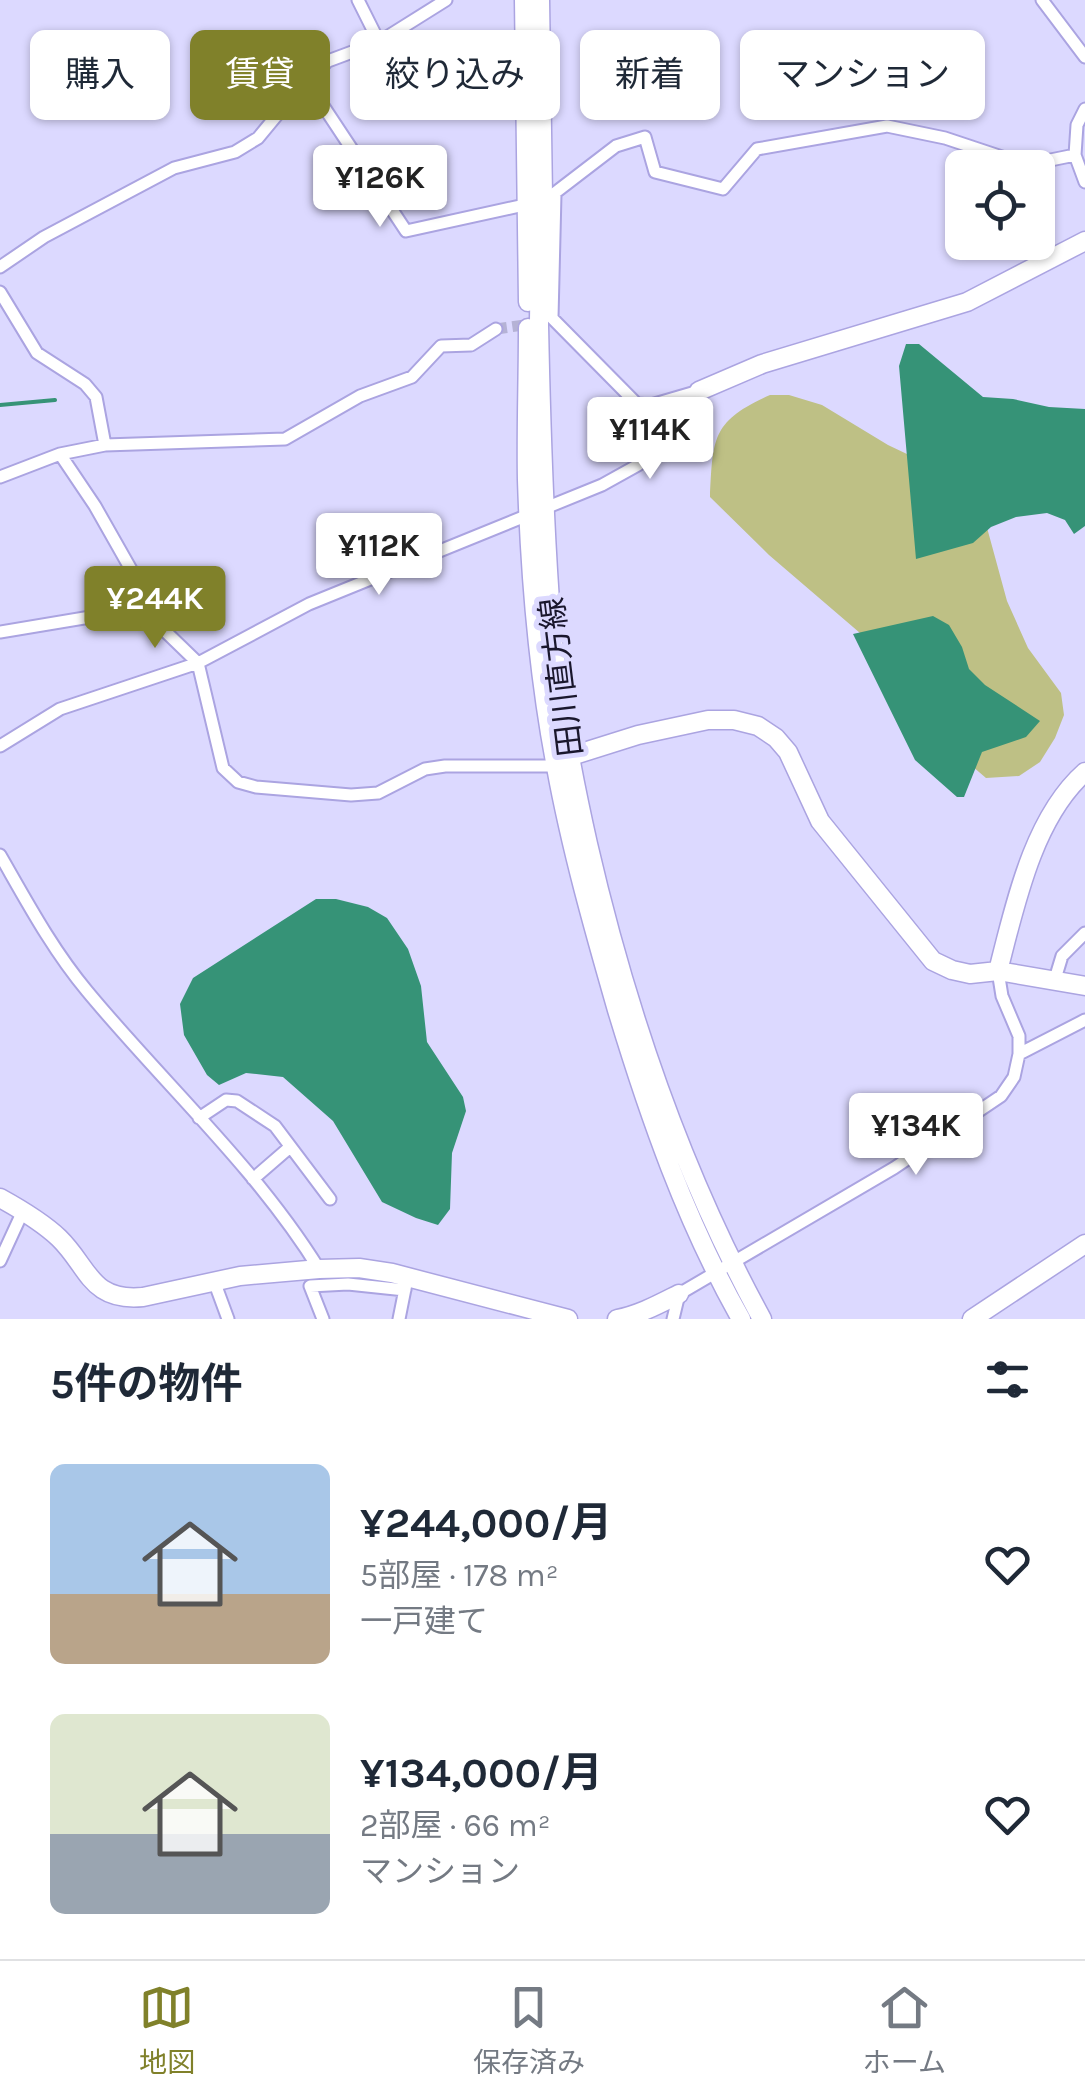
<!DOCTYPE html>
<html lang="ja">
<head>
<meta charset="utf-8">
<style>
  :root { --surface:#fff; --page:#f6f6f7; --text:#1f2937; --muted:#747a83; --line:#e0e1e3; --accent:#80812a }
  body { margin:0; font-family:Karla,"Noto Sans JP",sans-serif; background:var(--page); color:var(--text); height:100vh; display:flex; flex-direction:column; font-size:38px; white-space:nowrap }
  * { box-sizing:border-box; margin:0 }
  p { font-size:32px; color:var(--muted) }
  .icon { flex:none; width:55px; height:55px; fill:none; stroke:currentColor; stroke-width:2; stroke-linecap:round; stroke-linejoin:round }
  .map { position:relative; height:1319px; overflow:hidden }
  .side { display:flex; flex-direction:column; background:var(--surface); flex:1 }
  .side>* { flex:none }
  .top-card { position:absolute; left:30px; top:30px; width:1025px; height:90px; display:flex; gap:20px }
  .tools { position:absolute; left:945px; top:150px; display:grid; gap:20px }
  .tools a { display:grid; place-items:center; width:110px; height:110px; border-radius:15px; background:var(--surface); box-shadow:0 2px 8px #0004; font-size:50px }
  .price { position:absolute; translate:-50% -85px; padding:0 22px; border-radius:10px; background:#fff; color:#222; font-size:32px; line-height:65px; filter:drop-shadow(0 2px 5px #0008) }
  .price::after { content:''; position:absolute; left:50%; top:60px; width:30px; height:22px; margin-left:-15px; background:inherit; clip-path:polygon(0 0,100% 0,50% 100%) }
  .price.active { background:var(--accent); color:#fff }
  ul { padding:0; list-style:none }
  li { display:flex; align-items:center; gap:30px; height:250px; padding:0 50px }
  li span { display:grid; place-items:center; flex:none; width:280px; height:200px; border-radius:15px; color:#555 }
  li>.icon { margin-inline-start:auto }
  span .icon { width:120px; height:120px; fill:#fffc; stroke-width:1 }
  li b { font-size:42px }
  h2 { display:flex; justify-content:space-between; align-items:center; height:120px; padding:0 50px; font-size:42px }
  .tag { padding:0 35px; border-radius:15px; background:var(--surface); box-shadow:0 2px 8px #0004; font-size:35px; line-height:90px }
  .tag.active { background:var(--accent); color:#fff }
  .tab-bar { display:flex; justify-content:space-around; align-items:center; height:140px; border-top:2px solid var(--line); background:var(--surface); font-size:28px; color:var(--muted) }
  .tab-bar a { display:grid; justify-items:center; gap:5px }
  .tab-bar .active { color:var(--accent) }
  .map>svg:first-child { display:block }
</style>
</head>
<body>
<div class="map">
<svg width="1085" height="1319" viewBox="0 0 1085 1319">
  <rect width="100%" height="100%" fill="#dcd9ff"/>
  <path fill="#bec085" d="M770 395H789L822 405 888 445 928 464 986 524 1007 601 1028 648 1061 693 1064 715 1055 738 1040 762 1019 776 986 778 972 766 860 633 769 555 710 497C713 437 712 421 770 395Z"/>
  <path fill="#369377" d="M906 344H919L983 397 1013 399 1049 407 1085 409V526L1074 534 1065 520 1047 513 1016 517 991 527 973 543 916 559 899 366Z
    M933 616 949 625 962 647 969 669 985 685 1040 721 1026 737 982 752 964 797H957L915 760 853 634Z
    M316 899H336L368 907 387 918 408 949 421 986 427 1042 463 1097 466 1111 452 1153 450 1209 438 1225 416 1218 382 1202 333 1121 283 1077 246 1073 219 1085 207 1075 184 1035 180 1004 193 978Z"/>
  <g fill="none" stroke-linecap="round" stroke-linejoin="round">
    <path stroke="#369377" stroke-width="4" d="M0 405 55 400"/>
    <path stroke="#b5b2d5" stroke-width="11" stroke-dasharray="11 5.5" stroke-linecap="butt" d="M496 329 531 324"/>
    <defs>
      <path id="street" d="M358 0 379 42
        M1042 0 1085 57
        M306 80 406 231 529 204
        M1075 155 1085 182
        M555 194 552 318 637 404 651 405 699 391
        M543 202 616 146 645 137 655 172 723 189 757 149 887 126 945 138 1026 165 1075 155 1077 125 1085 109
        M0 267 44 237 174 168 235 152 258 138 306 80 328 61 379 42 446 0
        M0 292 37 353 85 384 96 397 105 445
        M60 454 95 506 167 633 198 663 223 768 238 782 256 787 351 795 378 793 425 769 445 766H555L561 762
        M0 477 60 454 105 445 285 439 360 396 412 377 441 346 471 345 496 329
        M0 632 150 607
        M0 746 60 709 198 663 309 604 602 485 638 465 668 441 699 391
        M0 855C27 902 52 949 87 991 164 1084 255 1166 319 1269
        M1055 979 1062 956 1085 933
        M1019 1054 1085 1020
        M199 1118 226 1100 237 1101 275 1126 330 1199
        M253 1179 290 1147
        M0 1261 23 1211
        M214 1281 228 1319
        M323 1319 310 1286 348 1284 405 1290
        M399 1319 406 1284
        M673 1319 679 1294 894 1168 1001 1096 1014 1077 1019 1054V1036L1002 996 998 971"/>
      <path id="secondary" d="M699 391 762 364 967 302 1085 241
        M568 757 638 735 708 720H734L758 726 776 738 788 752 820 821 933 961 952 970 970 974 998 971 1085 986
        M998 971C1015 905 1033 818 1085 772
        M0 1198C20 1209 42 1222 59 1238 89 1267 90 1302 143 1297L240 1276 319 1269 359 1268 392 1273 568 1319
        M617 1319C639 1315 659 1304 679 1294
        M972 1319 1085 1244"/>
      <path id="primary" d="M524 0 528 302
        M540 0C541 66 542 131 543 197 543 240 539 283 539 325 541 426 544 528 552 628 558 701 572 773 588 844 626 1009 681 1171 762 1319
        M528 328C528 379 526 430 527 480 530 575 538 673 556 767 571 849 594 930 617 1010 649 1116 686 1222 741 1319"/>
    </defs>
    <use href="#street" stroke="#aba4e1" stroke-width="15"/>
    <use href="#secondary" stroke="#aba4e1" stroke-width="21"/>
    <use href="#primary" stroke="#aba4e1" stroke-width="21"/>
    <use href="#street" stroke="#fff" stroke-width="11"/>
    <use href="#secondary" stroke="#fff" stroke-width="18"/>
    <use href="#primary" stroke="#fff" stroke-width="18"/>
  </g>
  <g text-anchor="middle" stroke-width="10" stroke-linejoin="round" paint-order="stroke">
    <g font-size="32" fill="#1a172d" stroke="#dcd9ff">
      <text transform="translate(561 677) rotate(-97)" y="11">田川直方線</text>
    </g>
  </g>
</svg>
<div class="tools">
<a><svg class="icon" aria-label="locate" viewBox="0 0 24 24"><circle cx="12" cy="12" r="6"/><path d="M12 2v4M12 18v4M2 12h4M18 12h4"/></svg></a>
</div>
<b class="price" style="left:380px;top:230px">¥126K</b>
<b class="price" style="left:650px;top:482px">¥114K</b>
<b class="price" style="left:379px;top:598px">¥112K</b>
<b class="price active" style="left:155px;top:651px">¥244K</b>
<b class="price" style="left:916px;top:1178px">¥134K</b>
<div class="top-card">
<a class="tag">購入</a>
<a class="tag active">賃貸</a>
<a class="tag">絞り込み</a>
<a class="tag">新着</a>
<a class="tag">マンション</a>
</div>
</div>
<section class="side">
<h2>5件の物件<svg class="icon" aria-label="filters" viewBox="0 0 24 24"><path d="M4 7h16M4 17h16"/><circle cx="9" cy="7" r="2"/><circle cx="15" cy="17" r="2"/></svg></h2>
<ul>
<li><span style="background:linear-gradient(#a9c7e8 65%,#b9a48a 0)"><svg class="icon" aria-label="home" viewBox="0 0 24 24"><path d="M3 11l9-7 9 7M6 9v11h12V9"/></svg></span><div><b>¥244,000/月</b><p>5部屋 · 178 m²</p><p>一戸建て</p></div><svg class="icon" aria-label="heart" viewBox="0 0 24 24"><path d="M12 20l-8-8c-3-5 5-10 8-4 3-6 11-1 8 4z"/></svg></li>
<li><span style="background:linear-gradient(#dfe7d0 60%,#9aa5b1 0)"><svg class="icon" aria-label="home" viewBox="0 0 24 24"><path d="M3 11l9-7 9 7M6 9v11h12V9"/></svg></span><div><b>¥134,000/月</b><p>2部屋 · 66 m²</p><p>マンション</p></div><svg class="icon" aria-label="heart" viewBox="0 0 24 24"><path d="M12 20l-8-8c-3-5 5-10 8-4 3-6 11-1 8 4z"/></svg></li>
</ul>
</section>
<nav class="tab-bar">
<a class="active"><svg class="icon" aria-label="map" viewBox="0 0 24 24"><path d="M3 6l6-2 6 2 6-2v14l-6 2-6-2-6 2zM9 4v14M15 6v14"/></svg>地図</a>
<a><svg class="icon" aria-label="saved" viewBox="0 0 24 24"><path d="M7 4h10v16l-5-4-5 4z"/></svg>保存済み</a>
<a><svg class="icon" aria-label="home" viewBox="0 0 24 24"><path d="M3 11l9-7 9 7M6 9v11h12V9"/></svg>ホーム</a>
</nav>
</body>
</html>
